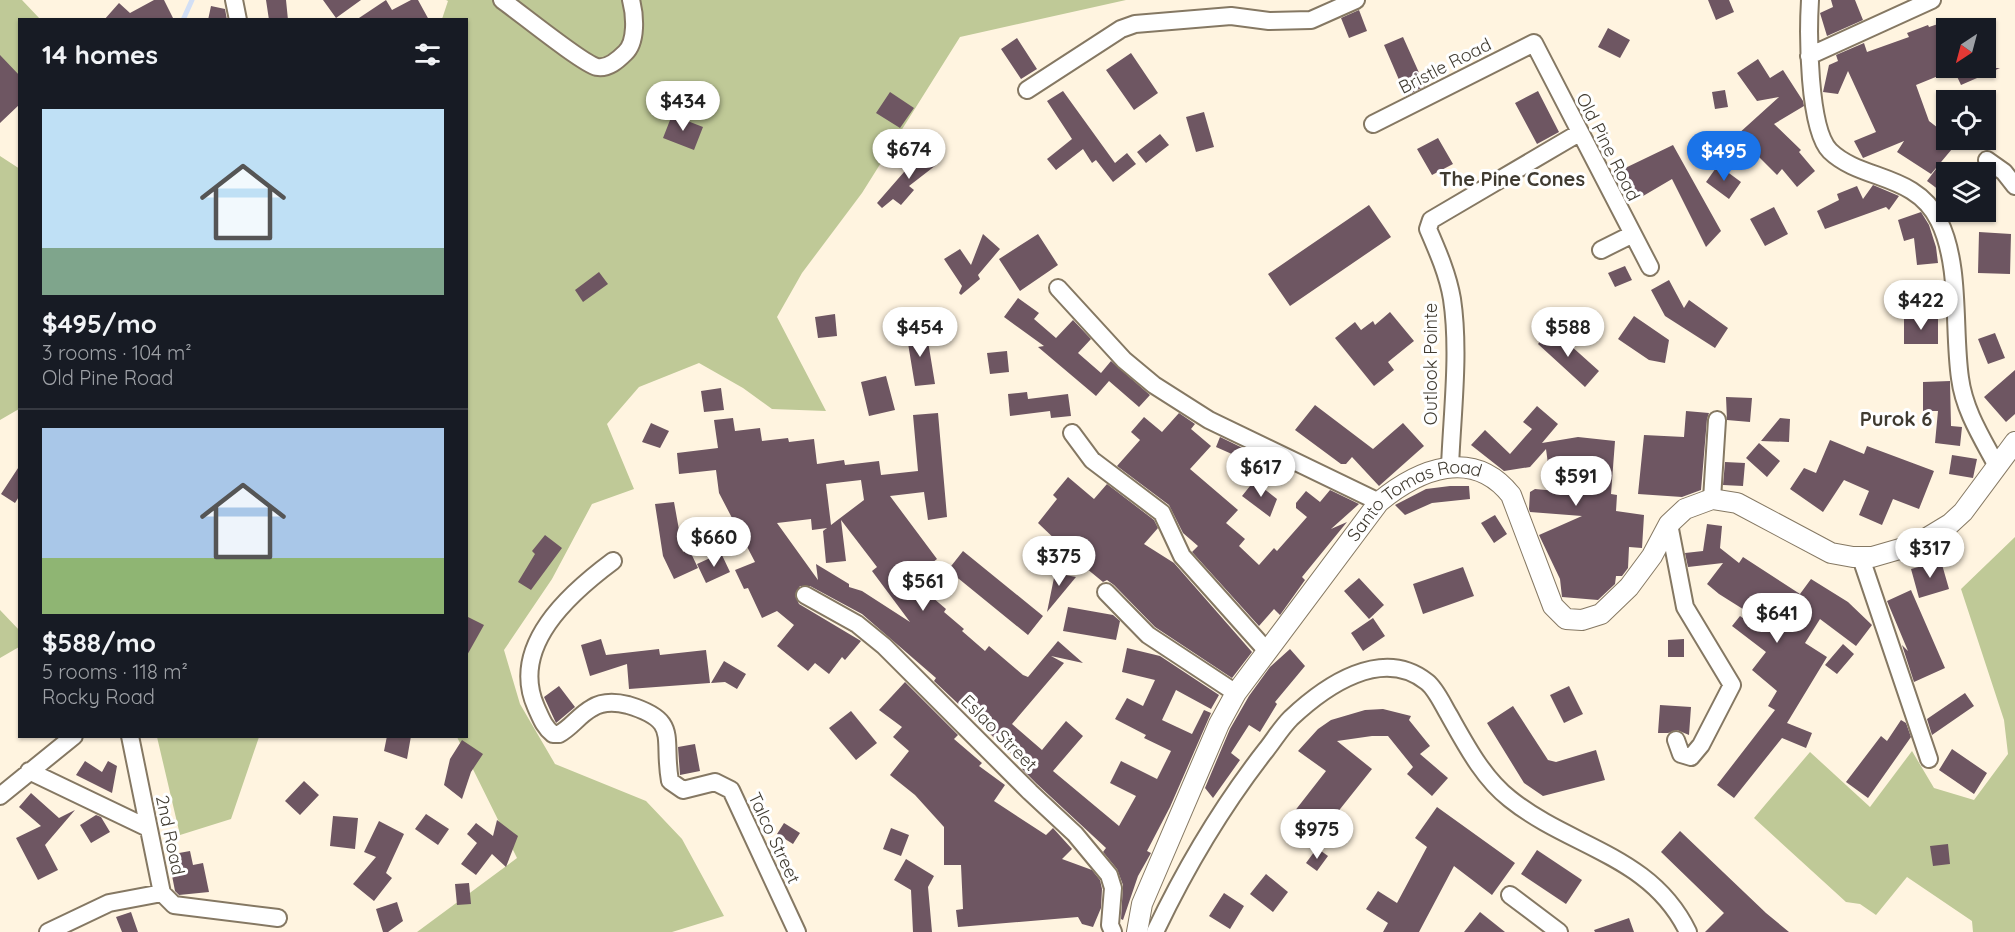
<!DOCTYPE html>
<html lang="en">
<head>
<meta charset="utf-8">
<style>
  :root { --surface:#171b24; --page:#20242c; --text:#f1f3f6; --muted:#9ea1a6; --line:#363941; --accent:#1a73e8 }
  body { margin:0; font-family:Quicksand,sans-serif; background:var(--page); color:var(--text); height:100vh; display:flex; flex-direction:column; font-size:22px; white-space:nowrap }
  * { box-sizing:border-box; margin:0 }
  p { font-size:20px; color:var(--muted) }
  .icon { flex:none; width:33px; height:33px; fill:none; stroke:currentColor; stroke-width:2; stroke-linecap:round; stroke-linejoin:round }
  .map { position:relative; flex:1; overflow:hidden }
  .panel { position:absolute; left:18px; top:18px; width:450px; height:720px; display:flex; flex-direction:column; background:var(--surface); border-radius:0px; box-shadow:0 2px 4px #0004 }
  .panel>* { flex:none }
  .needle { width:39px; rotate:216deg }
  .fabs { position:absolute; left:1936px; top:18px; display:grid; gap:12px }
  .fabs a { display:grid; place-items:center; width:60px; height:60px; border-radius:0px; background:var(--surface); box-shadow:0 2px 4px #0004; font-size:30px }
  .price { position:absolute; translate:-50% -51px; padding:0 14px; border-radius:21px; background:#fff; color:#222; font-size:20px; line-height:39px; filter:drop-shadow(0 2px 3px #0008) }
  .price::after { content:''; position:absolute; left:50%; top:36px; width:18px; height:14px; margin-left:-9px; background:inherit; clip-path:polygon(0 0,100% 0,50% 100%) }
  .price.active { background:var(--accent); color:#fff }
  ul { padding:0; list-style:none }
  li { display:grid; align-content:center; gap:12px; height:318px; padding:0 24px }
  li+li { border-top:2px solid var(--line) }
  li span { display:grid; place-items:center; height:186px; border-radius:0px; color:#555 }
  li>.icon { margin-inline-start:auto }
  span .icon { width:108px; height:108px; fill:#fffc; stroke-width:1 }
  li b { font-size:26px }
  h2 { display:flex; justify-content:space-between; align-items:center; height:72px; padding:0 24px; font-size:26px }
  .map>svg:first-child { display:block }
</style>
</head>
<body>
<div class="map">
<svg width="2015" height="932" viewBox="0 0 2015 932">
  <rect width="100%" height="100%" fill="#fff4e0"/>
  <path fill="#bfc997" d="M0 0H22L40 19 20 20 19 76 0 63Z
    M446 0H1126L960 37 862 193 802 273 777 317 826 411 772 409 743 388 699 363 639 387 607 424 634 489 592 504 552 579 504 650 520 704 555 764 646 801 682 839 724 916 672 932H417L517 858 457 737 466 736V20L442 19 448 1Z
    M0 156 20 169 19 409 0 420Z
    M2015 537V932H1973L1972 921 1907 877 1876 915 1860 904 1846 902 1754 818 1810 752 1870 807 1912 751 1934 788 1974 800 2008 754 2004 720 1961 589Z
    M0 610 20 631 19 647 0 658Z
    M157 737H259L231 819 180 835Z"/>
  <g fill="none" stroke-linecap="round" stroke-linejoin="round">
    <path stroke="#d2dff5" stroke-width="5" d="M183 20 192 0"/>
  </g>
  <path fill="#6e5662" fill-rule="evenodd" d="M154 0H164L174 20H104L119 3 130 13Z
    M266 0H286L288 20H269Z
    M323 0H361L336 18Z
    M386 0 392 10 411 0H418L429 20H356Z
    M1708 0H1729L1734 12 1716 20Z
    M1831 0H1855L1863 20 1827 36 1820 13 1833 7Z
    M211 6 225 9 227 20H208Z
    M1359 10 1367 31 1349 38 1341 18Z
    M1947 21V44L1938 48 1948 72 1916 85 1929 121 1947 135V140L1957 143 1931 174 1897 152 1904 141 1863 158 1854 141 1876 132 1848 71 1838 94 1823 92 1829 65 1838 61 1836 55 1864 43 1867 52 1909 37 1907 33 1928 25 1929 27Z
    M1608 28 1630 40 1620 58 1598 47Z
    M1403 37 1425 86 1406 96 1384 45Z
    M1017 38 1037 69 1021 79 1001 49Z
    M1131 53 1158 93 1134 110 1106 70Z
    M0 55 20 76V104L0 123Z
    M1758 59 1770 78 1783 70 1803 101 1804 106 1774 124 1801 150 1799 152 1815 171 1797 187 1782 169 1777 175 1737 135 1779 97 1757 101 1737 73Z
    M1953 68H2000L1961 85Z
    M1725 90 1728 107 1715 109 1712 92Z
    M1063 91 1115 163 1127 153 1136 164 1113 182 1096 160 1092 163 1083 149 1056 170 1047 159 1072 139 1047 101Z
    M1538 91 1559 132 1537 144 1515 103Z
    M890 92 914 108 900 128 876 113Z
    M1204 112 1214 147 1196 152 1186 117Z
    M672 115 703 127 694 150 663 138Z
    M1160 134 1169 145 1146 163 1137 152Z
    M1438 138 1453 164 1432 175 1417 149Z
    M1673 145 1721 231 1706 247 1672 179 1638 199 1621 170Z
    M931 150 940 162 909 186 914 190 901 205 893 199 882 208 877 203 904 172Z
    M1718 165 1741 182 1729 199 1706 182Z
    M1939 165 1947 171V196L1927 181Z
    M1873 185 1899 196 1889 210 1886 207 1825 229 1817 211 1839 200 1837 194 1857 186 1863 199Z
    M1369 205 1391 237 1290 306 1268 274Z
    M1774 207 1788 234 1765 246 1750 219Z
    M1921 212 1929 225 1936 247 1938 263 1917 265 1914 238 1904 241 1898 220Z
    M1979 232 2011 234 2010 274 1978 273Z
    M983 234 1000 249 978 275 980 279 961 295 959 293 962 286 944 259 960 249 971 265Z
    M1038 234 1058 265 1020 291 999 259Z
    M1625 266 1632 280 1615 287 1608 273Z
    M599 272 608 284 583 302 575 290Z
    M1669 280 1684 308 1689 300 1728 328 1715 348 1665 316 1651 290Z
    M1018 298 1039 313 1034 319 1056 338 1073 320 1091 339 1078 353 1101 373 1111 361 1150 395 1139 407 1109 381 1096 396 1038 347 1044 346 1004 317Z
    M1390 312 1414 341 1388 362 1394 370 1374 386 1335 338 1355 322 1361 330 1373 321 1375 325Z
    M835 314 837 336 818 338 815 317Z
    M1634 316 1669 340 1665 363 1649 360 1618 339Z
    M1938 318V344H1904V319Z
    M1551 328 1599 371 1585 387 1538 344Z
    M926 329 935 384 915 386 906 331Z
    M1995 333 2005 358 1988 364 1978 339Z
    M1007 351 1009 372 990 374 987 353Z
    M2015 370V414L2006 422 1984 397Z
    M886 376 895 410 869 416 861 382Z
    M1950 381 1951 426 1962 427 1960 446 1935 443 1938 411H1923V382Z
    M721 388 724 410 704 412 701 391Z
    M1027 392 1028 399 1068 394 1071 416 1051 418 1050 411 1010 416 1008 394Z
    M1726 397 1752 398 1750 422 1727 420Z
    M1315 405 1373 449 1403 423 1424 446 1379 486 1352 457 1346 464H1341L1295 430Z
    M1537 406 1558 424 1542 443 1578 437 1615 441 1611 494 1617 495 1616 511 1644 515 1642 548 1629 547 1628 568 1622 576H1616L1615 584 1598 600 1562 597 1560 579 1539 535 1582 516 1530 512 1529 509 1530 492 1535 489 1557 491 1559 463 1548 464 1546 449 1530 467 1504 471 1471 445 1485 430 1510 454 1532 429 1523 422Z
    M1686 411 1709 413 1707 419 1701 490 1682 497 1638 494 1644 435 1684 437Z
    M938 413 947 517 928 520 924 492 890 496 937 559 911 579 946 609 944 612 964 629 962 631 985 651 989 646 1023 675 1028 677 1058 641 1083 663 1051 656 1064 663 1012 724 1042 750 1066 721 1083 736 1053 771 1119 826 1136 796 1110 783 1121 761 1157 779 1171 751 1144 738 1146 735 1115 719 1127 698 1143 706 1155 680 1122 672 1127 648 1160 656 1219 695 1211 709 1176 690 1162 720 1192 734 1204 710 1211 713 1170 807 1147 851 1151 853 1138 876 1123 920 1121 919 1123 885 1117 869 1103 852 1106 848 1037 784 1022 769 1024 766 934 681 936 678 862 614 810 586H800L795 595 799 604 861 641 845 660 842 657 829 674 815 663 808 671 777 646 794 625 777 611 762 618 748 588 744 589 735 570 755 562 719 493 716 470 679 474 677 453 718 448 714 420 733 418 735 431 760 428 762 441 788 438 789 442 814 439 817 464 844 460 845 465 879 461 881 475 918 471 913 415ZM861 480 864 500 831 525 826 484ZM811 519 812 530 827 528 823 531 826 563 846 561 841 520 877 567 872 571 910 622 862 591 849 587V584L816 564 818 580 777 523Z
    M1179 413 1195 424 1191 429 1211 446 1190 469 1238 510 1226 523 1245 539 1239 546 1259 565 1274 548 1277 551 1307 517 1296 508V503L1306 491 1320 502 1330 490 1359 504 1331 529 1347 522 1302 577 1305 580 1280 615 1274 609 1259 626 1192 552 1198 546 1183 533 1169 505 1117 466 1140 440 1131 432 1144 417 1162 432Z
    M1780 418 1790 419 1789 442 1761 441Z
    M651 423 669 431 660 448 642 442Z
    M1220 437 1290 471 1286 478 1216 447Z
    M1830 440 1864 454 1867 446 1934 471 1919 509 1893 499 1882 525 1859 515 1869 491 1844 480 1823 512 1790 489 1804 468 1816 473Z
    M1759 443 1780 461 1767 477 1746 458Z
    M1952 455 1977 459 1973 478 1949 474Z
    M1725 462 1745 463 1743 486 1723 485Z
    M20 465V495L15 503 1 494Z
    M1068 477 1094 499 1107 484 1154 520 1158 528 1144 544 1174 563 1252 652 1232 678 1155 627 1114 585 1107 580 1103 582 1081 564 1038 523 1057 499 1053 495Z
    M1254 481 1277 499 1270 517 1242 496Z
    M1450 486H1469L1470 499 1432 503 1405 515 1395 505 1426 489Z
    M674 502 683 552 689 549 698 568 674 579 663 556 655 504Z
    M1495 515 1507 534 1494 543 1481 523Z
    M1707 524 1722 526 1720 548 1739 563 1743 557 1800 594 1811 579 1848 602 1872 625 1856 646 1820 619 1805 643 1827 657 1787 723 1812 733 1806 748 1782 738 1734 798 1717 785 1775 710 1768 706 1777 691 1752 670 1766 652 1732 626 1740 616 1762 632 1780 608 1759 594 1746 611 1719 594 1707 584 1723 563 1688 567 1685 553 1703 551Z
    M545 535 562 548 531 590 518 582 535 554 532 551Z
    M963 551 1043 616 1028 635 948 570Z
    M721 553 730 572 706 583 697 564Z
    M1941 561 1949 589 1919 598 1911 569Z
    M1463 567 1474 596 1423 614 1413 584Z
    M1055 573 1076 577 1047 612Z
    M1359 578 1384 605 1369 619 1344 591Z
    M1911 590 1945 668 1914 682 1902 645 1908 651 1887 601Z
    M1068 607 1113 615 1120 621 1116 640 1063 631Z
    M466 616 484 625 466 657Z
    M1373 618 1385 636 1363 651 1351 633Z
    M601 639 606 655 659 649 660 655 706 650 710 683 629 689 627 664 590 676 581 645Z
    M1684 639V657H1668V640Z
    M1843 644 1854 654 1837 674 1825 665Z
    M1290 649 1305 666 1275 702 1277 704 1260 732 1249 725 1231 753 1240 760 1213 798 1205 788 1230 729 1249 696 1270 667Z
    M724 661 746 674 737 689 725 682 711 683Z
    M905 682 958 735 954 739 982 763 979 766 1005 785 994 801 1046 835 1053 828 1072 849 1062 859 1092 870 1100 880 1102 889 1101 908 1093 927 1082 924 1078 917 958 927 956 910 963 909 961 865H944V827L915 795 890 775 909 751 893 737 902 727 879 710Z
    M559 686 575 707 556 723 544 697Z
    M1569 686 1583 714 1564 723 1550 695Z
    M1965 693 1974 706 1932 735 1927 719Z
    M1660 705 1691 707 1689 735 1677 730 1668 733H1658Z
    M1513 706 1548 760 1556 762 1596 750 1605 780 1543 796 1524 783 1487 723Z
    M1383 709 1411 716 1409 720 1430 746 1420 754 1448 778 1432 796 1407 774 1413 767 1388 736H1372L1337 741 1372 769 1321 833 1294 812 1326 771 1298 751 1318 729 1331 720 1365 710Z
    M851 711 877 743 856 760 829 728Z
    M1901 720 1906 723 1911 737 1868 798 1846 782 1881 736 1887 741Z
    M387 736H411L407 759 384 751Z
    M462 740 483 754 471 772 462 799 444 785 450 759Z
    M695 744 700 771 680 775 678 747Z
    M1952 749 1987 773 1974 794 1939 770Z
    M85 761 102 772 108 761 117 766 112 793 76 775Z
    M304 781 319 795 300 815 285 801Z
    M31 793 59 818 75 810 45 845 58 870 38 880 16 838 41 826 19 807Z
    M1437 807 1515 863 1492 895 1454 866 1419 932H1383L1388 923 1366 909 1378 891 1397 903 1427 847 1415 838Z
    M426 814 449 829 438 845 415 829Z
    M96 815 101 817 110 832 91 843 80 825Z
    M333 816 358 818 355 849 330 846Z
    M497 820 518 836 506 867 492 854 476 875 461 864 477 843 467 834 476 823 493 836Z
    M379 821 404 834 386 873 392 878 374 901 353 884 376 857 364 852Z
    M784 823 800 833 793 844 777 834Z
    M891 828 909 835 901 856 883 849Z
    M1680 831 1766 913 1789 932H1705L1724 913 1661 852Z
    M1948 844 1950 864 1933 866 1930 846Z
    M1317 848 1328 856 1317 871 1306 863Z
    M1537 850 1582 880 1566 904 1521 874Z
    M190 851 193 865 203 863 209 892 179 895 175 891 168 855Z
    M906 859 934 876 928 887 932 932H913L911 890 894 880Z
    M1266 874 1288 892 1273 912 1250 894Z
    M469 883 471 904 457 905 455 884Z
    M1224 893 1244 906 1230 929 1209 916Z
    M397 902 403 921 388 932H383L376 909Z
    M131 912 138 932H122L116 917Z
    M1480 912 1505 932H1464Z
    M1629 918 1634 932H1595L1594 930Z"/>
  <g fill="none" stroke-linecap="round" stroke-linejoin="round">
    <defs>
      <path id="minor" d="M234 0 238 20
        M502 0C519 12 583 64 597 67 608 69 618 60 625 53 637 42 635 15 631 0
        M1810 0C1808 32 1808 129 1830 151 1861 181 1916 173 1939 221 1961 265 1953 330 1960 378 1964 410 1982 438 1997 466
        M1809 56 1932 0
        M1027 90 1121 29 1135 24 1231 16 1269 21 1311 20 1356 0
        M1373 124 1534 43 1650 267
        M1987 160 2004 172 2015 186
        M1601 250 1631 235
        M1058 288 1124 360 1154 385 1209 420 1379 502
        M1072 433 1092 460 1162 513 1182 556 1266 650
        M1450 467C1452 414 1460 352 1452 299 1448 275 1438 252 1428 229L1431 220 1579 133
        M1712 499 1717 420
        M1669 524 1685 607 1732 685 1701 745 1691 757 1681 754 1676 740
        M1861 558 1929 759
        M613 561C570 593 509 646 536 707 541 718 544 727 553 734H559C571 728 579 715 592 708 603 701 616 702 628 705 681 721 662 737 670 781L683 790 715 782 731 790 797 932
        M1106 592 1148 635 1236 693
        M805 595 857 624 884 646 1030 792 1075 834 1109 875 1113 888 1110 925 1113 932
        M130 736 162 893
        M29 771 148 828
        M0 796 74 736
        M162 893 174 905 278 918
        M1510 895 1559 932
        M48 932 109 903 162 893
        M1155 932C1185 869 1223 805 1266 750 1274 740 1281 728 1291 718 1325 686 1382 646 1427 682 1436 689 1443 705 1449 715 1466 745 1483 778 1510 799 1571 848 1651 855 1688 932"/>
      <g id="tertiary">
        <path id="s1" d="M1137 932 1142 904 1219 724 1236 693 1379 502C1419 469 1473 447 1511 495L1553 606 1566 619 1582 620 1601 614 1629 587 1652 556 1669 524 1685 509 1712 499 1737 503 1831 553 1853 557H1872L1917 544 1950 524 1963 512 2015 442"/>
      </g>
    </defs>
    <use href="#minor" stroke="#857863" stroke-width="20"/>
    <use href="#tertiary" stroke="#857863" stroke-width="22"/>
    <use href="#minor" stroke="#fff" stroke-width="16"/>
    <use href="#tertiary" stroke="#fff" stroke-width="20"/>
  </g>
  <g text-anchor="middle" stroke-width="6" stroke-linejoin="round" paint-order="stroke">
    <g font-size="18" fill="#403b31" stroke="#fff">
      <text transform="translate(1445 66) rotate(-27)" y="6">Bristle Road</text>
      <text transform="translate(1608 147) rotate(63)" y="6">Old Pine Road</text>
      <text transform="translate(1431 364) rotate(-90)" y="6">Outlook Pointe</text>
      <text dy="6" stroke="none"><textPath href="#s1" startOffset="531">Santo Tomas Road</textPath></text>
      <text transform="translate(999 733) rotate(45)" y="6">Eslao Street</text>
      <text transform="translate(170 835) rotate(78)" y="6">2nd Road</text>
      <text transform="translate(774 838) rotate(65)" y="6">Talco Street</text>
    </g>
    <g font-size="20" font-weight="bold" fill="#403b31" stroke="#fff">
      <text x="1512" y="186">The Pine Cones</text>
      <text x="1896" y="426">Purok 6</text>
    </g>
  </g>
</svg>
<div class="fabs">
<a><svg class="needle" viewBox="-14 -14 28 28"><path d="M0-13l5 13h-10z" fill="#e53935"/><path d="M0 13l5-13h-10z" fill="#9ea1a6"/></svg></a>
<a><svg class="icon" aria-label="locate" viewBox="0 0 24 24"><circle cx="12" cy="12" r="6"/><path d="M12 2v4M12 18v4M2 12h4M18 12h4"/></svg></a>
<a><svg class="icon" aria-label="layers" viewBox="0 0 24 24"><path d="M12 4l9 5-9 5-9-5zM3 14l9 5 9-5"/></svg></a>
</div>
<b class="price" style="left:683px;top:132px">$434</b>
<b class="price" style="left:909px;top:180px">$674</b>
<b class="price active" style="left:1724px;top:182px">$495</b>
<b class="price" style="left:1921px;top:331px">$422</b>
<b class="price" style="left:920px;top:358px">$454</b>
<b class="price" style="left:1568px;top:358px">$588</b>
<b class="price" style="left:1261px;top:498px">$617</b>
<b class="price" style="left:1576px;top:507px">$591</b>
<b class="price" style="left:714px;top:568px">$660</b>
<b class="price" style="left:1930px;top:579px">$317</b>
<b class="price" style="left:1059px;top:587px">$375</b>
<b class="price" style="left:923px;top:612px">$561</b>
<b class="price" style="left:1777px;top:644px">$641</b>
<b class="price" style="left:1317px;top:860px">$975</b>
<section class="panel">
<h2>14 homes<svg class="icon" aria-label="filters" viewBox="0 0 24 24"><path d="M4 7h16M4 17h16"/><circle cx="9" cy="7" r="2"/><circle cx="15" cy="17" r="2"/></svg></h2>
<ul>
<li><span style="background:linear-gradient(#bfe0f5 75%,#7fa58c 0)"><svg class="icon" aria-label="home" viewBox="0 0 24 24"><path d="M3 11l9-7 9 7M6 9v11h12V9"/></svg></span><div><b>$495/mo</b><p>3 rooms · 104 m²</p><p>Old Pine Road</p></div></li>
<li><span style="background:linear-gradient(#a9c7e8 70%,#8fb573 0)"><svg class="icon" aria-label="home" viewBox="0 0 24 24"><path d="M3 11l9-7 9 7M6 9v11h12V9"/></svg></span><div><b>$588/mo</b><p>5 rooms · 118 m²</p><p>Rocky Road</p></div></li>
</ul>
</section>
</div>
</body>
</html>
